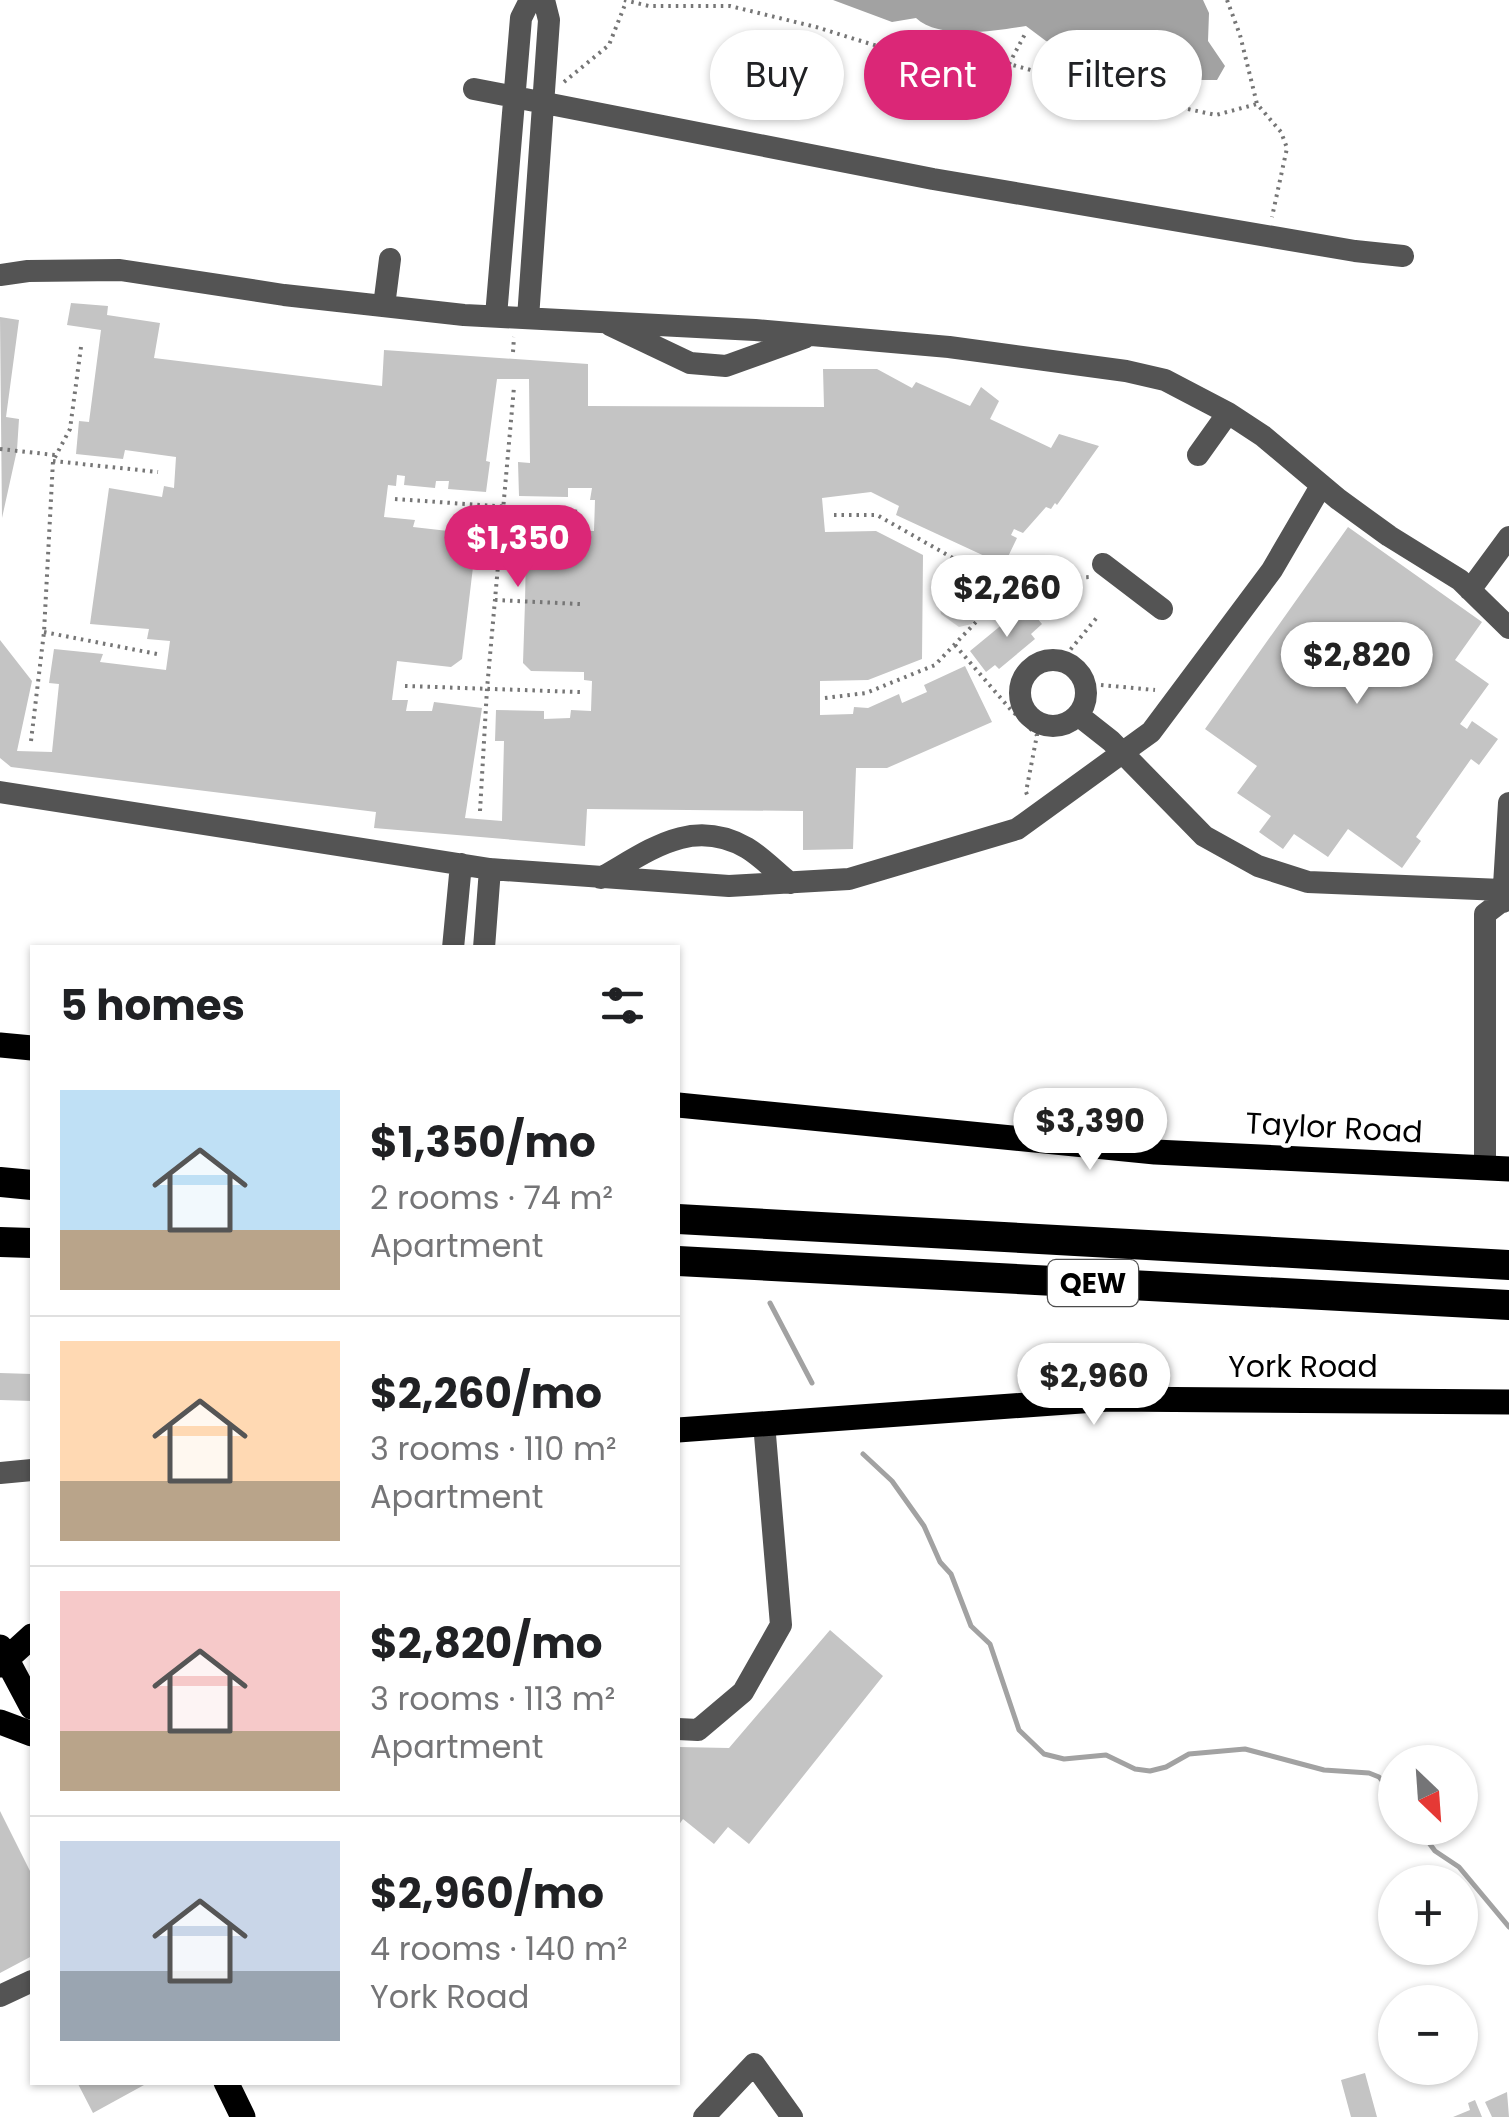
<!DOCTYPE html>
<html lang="en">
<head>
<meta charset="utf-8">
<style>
  :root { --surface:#fff; --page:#f2f2f2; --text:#202124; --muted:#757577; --line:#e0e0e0; --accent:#db2777 }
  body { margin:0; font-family:Poppins,sans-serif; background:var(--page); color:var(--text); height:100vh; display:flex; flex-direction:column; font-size:38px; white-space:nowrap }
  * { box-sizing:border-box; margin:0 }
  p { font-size:32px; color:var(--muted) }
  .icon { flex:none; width:55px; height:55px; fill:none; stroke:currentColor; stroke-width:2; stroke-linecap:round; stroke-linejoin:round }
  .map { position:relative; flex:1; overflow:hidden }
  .panel { position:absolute; left:30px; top:945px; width:650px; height:1140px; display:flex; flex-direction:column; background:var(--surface); border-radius:0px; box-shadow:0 2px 8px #0004 }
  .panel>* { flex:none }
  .banner { position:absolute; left:710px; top:30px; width:648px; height:90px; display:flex; gap:20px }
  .needle { width:65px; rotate:155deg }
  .buttons { position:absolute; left:1378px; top:1745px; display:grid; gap:20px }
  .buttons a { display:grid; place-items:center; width:100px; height:100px; border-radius:50%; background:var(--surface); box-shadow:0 2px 8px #0004; font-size:50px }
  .price { position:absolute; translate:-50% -85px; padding:0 22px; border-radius:35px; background:#fff; color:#222; font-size:32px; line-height:65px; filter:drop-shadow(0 2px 5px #0008) }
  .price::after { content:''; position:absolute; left:50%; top:60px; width:30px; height:22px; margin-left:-15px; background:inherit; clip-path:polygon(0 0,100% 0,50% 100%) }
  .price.on { background:var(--accent); color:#fff }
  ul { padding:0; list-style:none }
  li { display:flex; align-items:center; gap:30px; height:250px; padding:0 30px }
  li+li { border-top:2px solid var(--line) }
  li span { display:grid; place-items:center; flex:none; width:280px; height:200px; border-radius:0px; color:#555 }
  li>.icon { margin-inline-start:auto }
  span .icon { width:120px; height:120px; fill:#fffc; stroke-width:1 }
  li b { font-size:42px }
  h2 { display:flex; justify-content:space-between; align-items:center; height:120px; padding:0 30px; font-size:42px }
  .chip { padding:0 35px; border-radius:45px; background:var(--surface); box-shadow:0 2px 8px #0004; font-size:35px; line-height:90px }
  .chip.on { background:var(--accent); color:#fff }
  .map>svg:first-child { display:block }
</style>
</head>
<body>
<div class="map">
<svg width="1509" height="2117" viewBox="0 0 1509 2117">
  <rect width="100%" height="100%" fill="#fff"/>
  <path fill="#dbdbdb" d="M976 586 984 599 972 624 959 627 941 614 940 609 955 590Z"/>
  <path fill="#a2a2a2" d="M833 0H1203L1209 13 1208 41 1225 66 1217 80H1156L1046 41 1026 26C996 31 939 40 916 18L892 22Z"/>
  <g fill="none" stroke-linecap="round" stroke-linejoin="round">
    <path stroke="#a2a2a2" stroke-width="5" d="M770 1303 812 1383
      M863 1454 892 1481 924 1526 940 1562 951 1574 971 1626 990 1644 1019 1730 1044 1754 1064 1759 1106 1755 1135 1769 1150 1771 1166 1767 1189 1754 1245 1749 1324 1770 1369 1773 1379 1777 1395 1796
      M1418 1828 1435 1851 1459 1867 1509 1927"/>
  </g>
  <path fill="#c4c4c4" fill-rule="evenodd" d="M71 303 108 306 107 315 160 323 154 358 382 386 384 350 588 364V406L824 407 823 369H877L912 388 916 382 970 406 981 387 999 401 990 419 1051 448 1059 434 1099 446 1057 505 1055 503 1051 509 1046 507 1023 533 1014 529 1011 535 1017 538 1004 565 896 515 899 506 871 492 822 498 825 532 876 531 923 555 922 659 868 680 820 681V715L853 714 854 707 868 708 899 694 902 703 927 692 924 685 965 666 992 722 887 768H856L853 849 803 850V811L587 809 585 846 374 828 376 812 11 767 0 758V640L32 681 17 751 52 752 59 684 49 683 54 649 103 654 100 662 166 670 170 641 147 639 149 629 90 624 109 488 162 497 164 486 174 488 176 457 125 450 123 459 76 454 79 421 89 422 101 330 67 325ZM497 379H529L530 463 518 462 519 496 568 497V488H592L590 500H595L594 531H589V537L536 535 526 546 525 603 523 663 531 671 584 672V680L592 681 591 711 571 710 570 718 544 719V711L496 710 495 741H504L502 821 465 818 482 708 434 702 432 711H406L408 700H392L397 661 451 667 462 659 476 542 466 533 413 527 415 520 384 517 388 485 396 486 397 475 405 476 404 485 435 488 436 481H449L448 489 486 492 490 462 486 461Z
    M0 317 19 320 6 417 19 419 17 450 2 518Z
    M1348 527 1482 622 1455 660 1489 684 1460 724 1467 729 1472 721 1498 739 1479 765 1471 759 1416 837 1421 841 1402 868 1348 829 1328 857 1294 834 1283 849 1259 832 1271 816 1237 793 1257 766 1205 729Z
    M1026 605 1042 624 1031 634 1035 639 999 669 995 665 986 672 970 651Z
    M0 1373 32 1374V1401L0 1400Z
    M830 1630 883 1676 749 1844 728 1827 714 1844 683 1819 678 1826V1747L729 1748Z
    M0 1811 32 1875V1956L0 1973Z
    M1365 2073 1377 2117H1351L1341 2080Z
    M77 2082H142L144 2085 93 2113Z
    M1507 2092 1509 2117H1492L1485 2102Z
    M1475 2100 1482 2117H1453L1470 2110 1468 2103Z"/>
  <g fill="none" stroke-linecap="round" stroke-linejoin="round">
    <path stroke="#767676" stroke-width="4" stroke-dasharray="2.5 5" stroke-linecap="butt" d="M624 0 649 6H730L816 27 903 54 1009 64 1117 94 1216 115 1257 104
      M1227 0 1240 35 1257 104 1281 132 1287 148 1272 217
      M1009 64 1025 34
      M564 82 609 45 626 2
      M513 352 514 337
      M0 449 55 455
      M53 461 158 472
      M395 499 580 512
      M834 515H877L995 582 1091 577
      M495 600 580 604
      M44 632 157 654
      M955 645 1011 710 1037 735 1026 792 1028 797
      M1061 661 1099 615
      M1101 685 1155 690
      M405 686 580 692
      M825 698 866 693 935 665 1015 581
      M31 741 44 632 53 461 70 429 81 347
      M480 811 487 689 514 387"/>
    <path stroke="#545454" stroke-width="22" d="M474 89 933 179 1355 251 1403 256
      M0 275 28 271 120 270 284 295 464 315 755 330 949 347 1126 371 1165 380 1228 413 1263 436 1338 499 1389 536 1460 580 1509 628
      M384 306 390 259
      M496 316 521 18 530 0
      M528 318 549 20 544 0
      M610 325 690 363 726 366 804 338
      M1198 455 1228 413
      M1103 564 1162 609
      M1470 590 1509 537
      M1020 693a33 33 0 1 1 66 0a33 33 0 1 1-66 0Z
      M1078 715 1111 741 1204 836 1258 866 1308 882 1502 890
      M0 792 490 869 729 886 849 879 1017 829 1151 732 1272 570 1321 486
      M601 878C649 851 691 816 747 848 762 857 776 872 790 883
      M1503 902 1509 803
      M453 948 461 864
      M484 948 490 869
      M1485 1167V914L1502 901
      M0 1473 32 1470
      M678 1729 698 1730 743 1692 781 1625 764 1423
      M0 1996 32 1981
      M704 2117 754 2064 792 2117"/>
    <path stroke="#000" stroke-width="25" d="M0 1045 32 1048
      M678 1105 1155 1152 1509 1169
      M678 1430 1109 1399 1509 1402
      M0 1647 32 1707
      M0 1665 32 1636
      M0 1722 32 1734
      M226 2082 243 2117"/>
    <path stroke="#000" stroke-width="30" d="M0 1182 32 1185
      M678 1219 1509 1265
      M0 1242 32 1243
      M678 1261 1509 1305"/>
  </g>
  <g text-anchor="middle" stroke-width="9" stroke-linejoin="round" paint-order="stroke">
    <rect fill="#fff" stroke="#4c4c4c" stroke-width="2.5" x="1048" y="1260" width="90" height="46" rx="8"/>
    <g font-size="28" font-weight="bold" fill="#000">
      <text x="1093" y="1293">QEW</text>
    </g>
    <g font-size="30" fill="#000" stroke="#fff">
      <text transform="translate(1334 1128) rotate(3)" y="10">Taylor Road</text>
      <text x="1303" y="1377">York Road</text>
    </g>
  </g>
</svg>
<div class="buttons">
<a><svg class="needle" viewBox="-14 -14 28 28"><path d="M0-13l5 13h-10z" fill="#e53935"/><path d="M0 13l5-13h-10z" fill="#757577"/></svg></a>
<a>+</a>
<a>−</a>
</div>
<b class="price on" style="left:518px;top:590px">$1,350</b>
<b class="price" style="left:1007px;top:640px">$2,260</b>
<b class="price" style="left:1357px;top:707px">$2,820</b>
<b class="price" style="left:1090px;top:1173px">$3,390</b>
<b class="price" style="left:1094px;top:1428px">$2,960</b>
<div class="banner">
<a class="chip">Buy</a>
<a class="chip on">Rent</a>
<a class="chip">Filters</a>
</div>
<section class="panel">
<h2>5 homes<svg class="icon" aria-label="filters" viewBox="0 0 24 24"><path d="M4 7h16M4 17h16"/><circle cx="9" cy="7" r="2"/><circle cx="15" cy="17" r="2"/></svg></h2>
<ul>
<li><span style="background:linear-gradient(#bfe0f5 70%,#b9a48a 0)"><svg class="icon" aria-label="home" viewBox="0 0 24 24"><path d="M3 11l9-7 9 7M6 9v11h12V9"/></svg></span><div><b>$1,350/mo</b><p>2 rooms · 74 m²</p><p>Apartment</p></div></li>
<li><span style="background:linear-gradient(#ffd9b3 70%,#b9a48a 0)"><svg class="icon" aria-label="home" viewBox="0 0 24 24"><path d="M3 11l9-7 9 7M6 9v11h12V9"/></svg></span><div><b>$2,260/mo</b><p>3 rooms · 110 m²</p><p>Apartment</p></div></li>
<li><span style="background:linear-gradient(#f6c9c9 70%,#b9a48a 0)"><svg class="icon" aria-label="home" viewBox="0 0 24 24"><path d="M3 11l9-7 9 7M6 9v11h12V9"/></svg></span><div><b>$2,820/mo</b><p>3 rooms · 113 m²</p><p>Apartment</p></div></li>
<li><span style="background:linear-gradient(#c9d6e8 65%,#9aa5b1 0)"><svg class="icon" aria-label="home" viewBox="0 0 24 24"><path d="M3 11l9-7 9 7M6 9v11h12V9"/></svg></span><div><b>$2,960/mo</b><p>4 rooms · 140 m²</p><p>York Road</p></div></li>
</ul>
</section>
</div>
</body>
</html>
